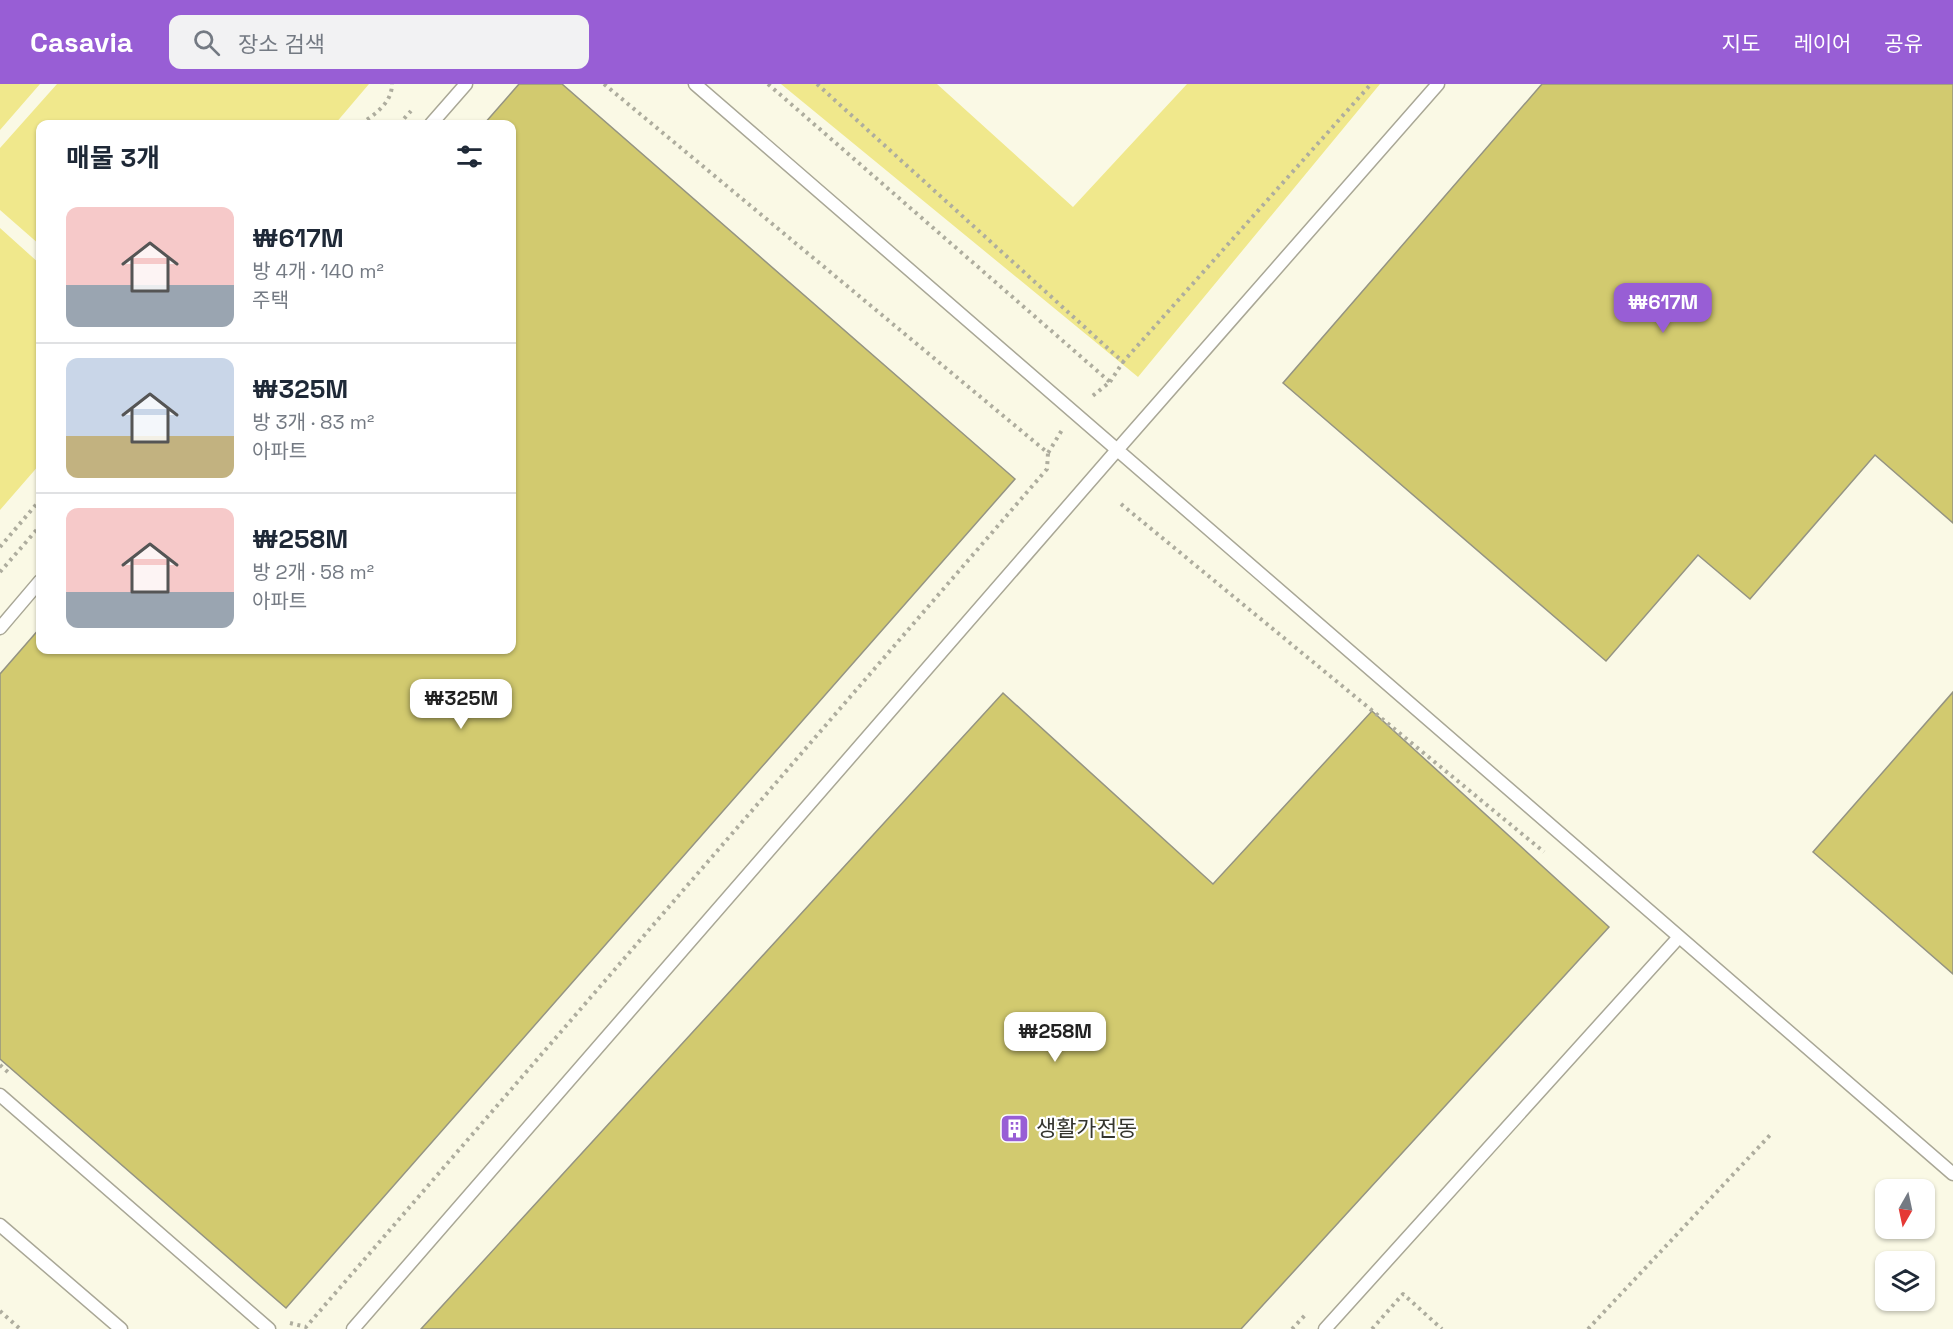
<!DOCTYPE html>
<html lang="ko">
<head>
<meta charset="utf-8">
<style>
  :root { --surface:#fff; --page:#f2f2f3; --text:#1f2937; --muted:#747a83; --line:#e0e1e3; --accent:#985ed5 }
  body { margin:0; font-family:"Space Grotesk","Noto Sans KR",sans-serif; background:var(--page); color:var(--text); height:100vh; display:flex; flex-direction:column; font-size:22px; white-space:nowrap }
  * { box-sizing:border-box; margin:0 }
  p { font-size:20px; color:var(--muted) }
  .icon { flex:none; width:33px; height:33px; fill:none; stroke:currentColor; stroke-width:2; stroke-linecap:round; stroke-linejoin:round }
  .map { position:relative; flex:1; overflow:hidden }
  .drawer { position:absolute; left:36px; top:36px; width:480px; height:534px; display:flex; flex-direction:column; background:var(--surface); border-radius:12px; box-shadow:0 2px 4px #0004 }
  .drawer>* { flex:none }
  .needle { width:39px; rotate:189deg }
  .controls { position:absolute; left:1875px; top:1095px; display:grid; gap:12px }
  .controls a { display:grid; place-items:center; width:60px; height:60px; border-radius:12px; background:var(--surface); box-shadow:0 2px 4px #0004; font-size:30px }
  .price { position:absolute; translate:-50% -51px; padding:0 14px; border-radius:12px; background:#fff; color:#222; font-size:20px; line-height:39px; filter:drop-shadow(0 2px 3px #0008) }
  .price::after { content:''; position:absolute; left:50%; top:36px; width:18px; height:14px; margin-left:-9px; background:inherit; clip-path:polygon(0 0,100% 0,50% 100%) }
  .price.active { background:var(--accent); color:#fff }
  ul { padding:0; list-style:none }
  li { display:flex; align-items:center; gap:18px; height:150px; padding:0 30px }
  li+li { border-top:2px solid var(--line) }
  li span { display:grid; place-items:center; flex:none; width:168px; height:120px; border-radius:12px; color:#555 }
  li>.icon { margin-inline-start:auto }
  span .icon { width:72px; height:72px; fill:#fffc; stroke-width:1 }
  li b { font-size:26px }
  h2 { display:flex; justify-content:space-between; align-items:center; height:72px; padding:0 30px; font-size:26px }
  header { display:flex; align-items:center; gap:36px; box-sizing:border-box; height:84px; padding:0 30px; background:var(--accent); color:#fff }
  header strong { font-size:28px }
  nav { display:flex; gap:33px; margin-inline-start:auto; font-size:21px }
  .search { width:420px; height:54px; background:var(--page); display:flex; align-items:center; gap:15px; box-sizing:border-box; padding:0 21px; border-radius:12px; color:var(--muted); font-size:22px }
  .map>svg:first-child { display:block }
</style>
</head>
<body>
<header>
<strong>Casavia</strong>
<div class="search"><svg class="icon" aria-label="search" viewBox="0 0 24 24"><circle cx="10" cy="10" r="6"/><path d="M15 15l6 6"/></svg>장소 검색</div>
<nav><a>지도</a><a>레이어</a><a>공유</a></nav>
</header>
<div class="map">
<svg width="1953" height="1245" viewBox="0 0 1953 1245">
  <rect width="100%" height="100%" fill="#faf9e5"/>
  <path fill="#f0e88c" d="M0 0H40L0 46Z
    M57 0H369L335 40H40V161L0 126V64Z
    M781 0H937L1073 123 1187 0H1380L1138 293Z
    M0 144 40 180V380L0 426Z"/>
  <path fill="#d2ca6f" stroke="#959482" stroke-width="1.5" d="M519 0H562L1015 395 286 1224 0 975V590L40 544V566H512V40H484Z
    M1542 0H1953V439L1875 371 1750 515 1698 471 1606 577 1283 299Z
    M1953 608V890L1813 768Z
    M1003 609 1213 800 1372 627 1609 843 1241 1245H421Z"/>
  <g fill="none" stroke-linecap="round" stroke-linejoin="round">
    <defs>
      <path id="service" d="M695 0 1953 1090
        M431 40 466 0
        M0 544 40 497
        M0 1011 269 1245
        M0 1141 121 1245
        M353 1245 1117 366 1438 0
        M1325 1245 1679 853"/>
    </defs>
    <use href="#service" stroke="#a9a796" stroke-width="15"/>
    <path stroke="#aead9e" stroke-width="4" stroke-dasharray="3 4.5" stroke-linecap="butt" d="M604 0 1048 369 1062 346
      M768 0 1110 298 1090 314
      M817 0 1123 278 1371 0
      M361 40C375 30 392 19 392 0
      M399 40 411 27
      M1110 298 1123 278
      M1121 420 1544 768
      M0 463 40 416
      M0 488 40 442
      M0 981 9 989
      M0 1227 20 1245
      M290 1239 306 1243 1047 385 1048 369
      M1292 1245 1306 1230
      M1372 1245 1403 1210 1442 1245
      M1588 1245 1772 1049"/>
    <use href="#service" stroke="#fff" stroke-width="12"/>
  </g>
  <defs>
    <symbol id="building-square" viewBox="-11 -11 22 22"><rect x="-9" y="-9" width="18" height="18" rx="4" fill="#985ed5" stroke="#fff"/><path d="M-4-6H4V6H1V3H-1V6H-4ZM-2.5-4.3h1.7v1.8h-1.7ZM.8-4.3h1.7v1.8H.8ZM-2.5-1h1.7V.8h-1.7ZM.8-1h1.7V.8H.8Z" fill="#fff"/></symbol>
  </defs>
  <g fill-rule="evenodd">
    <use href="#building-square" x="998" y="1028" width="33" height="33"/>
  </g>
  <g text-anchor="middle" stroke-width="4.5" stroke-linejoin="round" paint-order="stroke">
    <g font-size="22" fill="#35352e" stroke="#fff" text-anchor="start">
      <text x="1036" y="1052">생활가전동</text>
    </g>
  </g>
</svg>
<div class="controls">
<a><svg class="needle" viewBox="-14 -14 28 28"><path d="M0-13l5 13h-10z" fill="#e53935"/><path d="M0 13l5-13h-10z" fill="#747a83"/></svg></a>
<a><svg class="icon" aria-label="layers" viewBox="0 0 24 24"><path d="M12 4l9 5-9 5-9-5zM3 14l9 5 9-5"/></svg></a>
</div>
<b class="price active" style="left:1663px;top:250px">₩617M</b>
<b class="price" style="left:461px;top:646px">₩325M</b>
<b class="price" style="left:1055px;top:979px">₩258M</b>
<section class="drawer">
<h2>매물 3개<svg class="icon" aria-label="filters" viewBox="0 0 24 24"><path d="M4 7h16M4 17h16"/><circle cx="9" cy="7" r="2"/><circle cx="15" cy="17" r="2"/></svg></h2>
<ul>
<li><span style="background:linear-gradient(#f6c9c9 65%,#9aa5b1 0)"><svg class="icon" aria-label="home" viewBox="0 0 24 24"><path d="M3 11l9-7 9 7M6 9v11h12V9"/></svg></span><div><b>₩617M</b><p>방 4개 · 140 m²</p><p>주택</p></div></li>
<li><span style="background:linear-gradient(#c9d6e8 65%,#c2b280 0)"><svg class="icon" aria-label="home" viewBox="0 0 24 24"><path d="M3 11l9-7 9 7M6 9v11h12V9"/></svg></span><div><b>₩325M</b><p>방 3개 · 83 m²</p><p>아파트</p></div></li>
<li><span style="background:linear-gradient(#f6c9c9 70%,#9aa5b1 0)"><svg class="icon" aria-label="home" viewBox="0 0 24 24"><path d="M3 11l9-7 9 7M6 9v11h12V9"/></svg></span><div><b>₩258M</b><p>방 2개 · 58 m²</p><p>아파트</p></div></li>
</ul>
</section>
</div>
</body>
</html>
